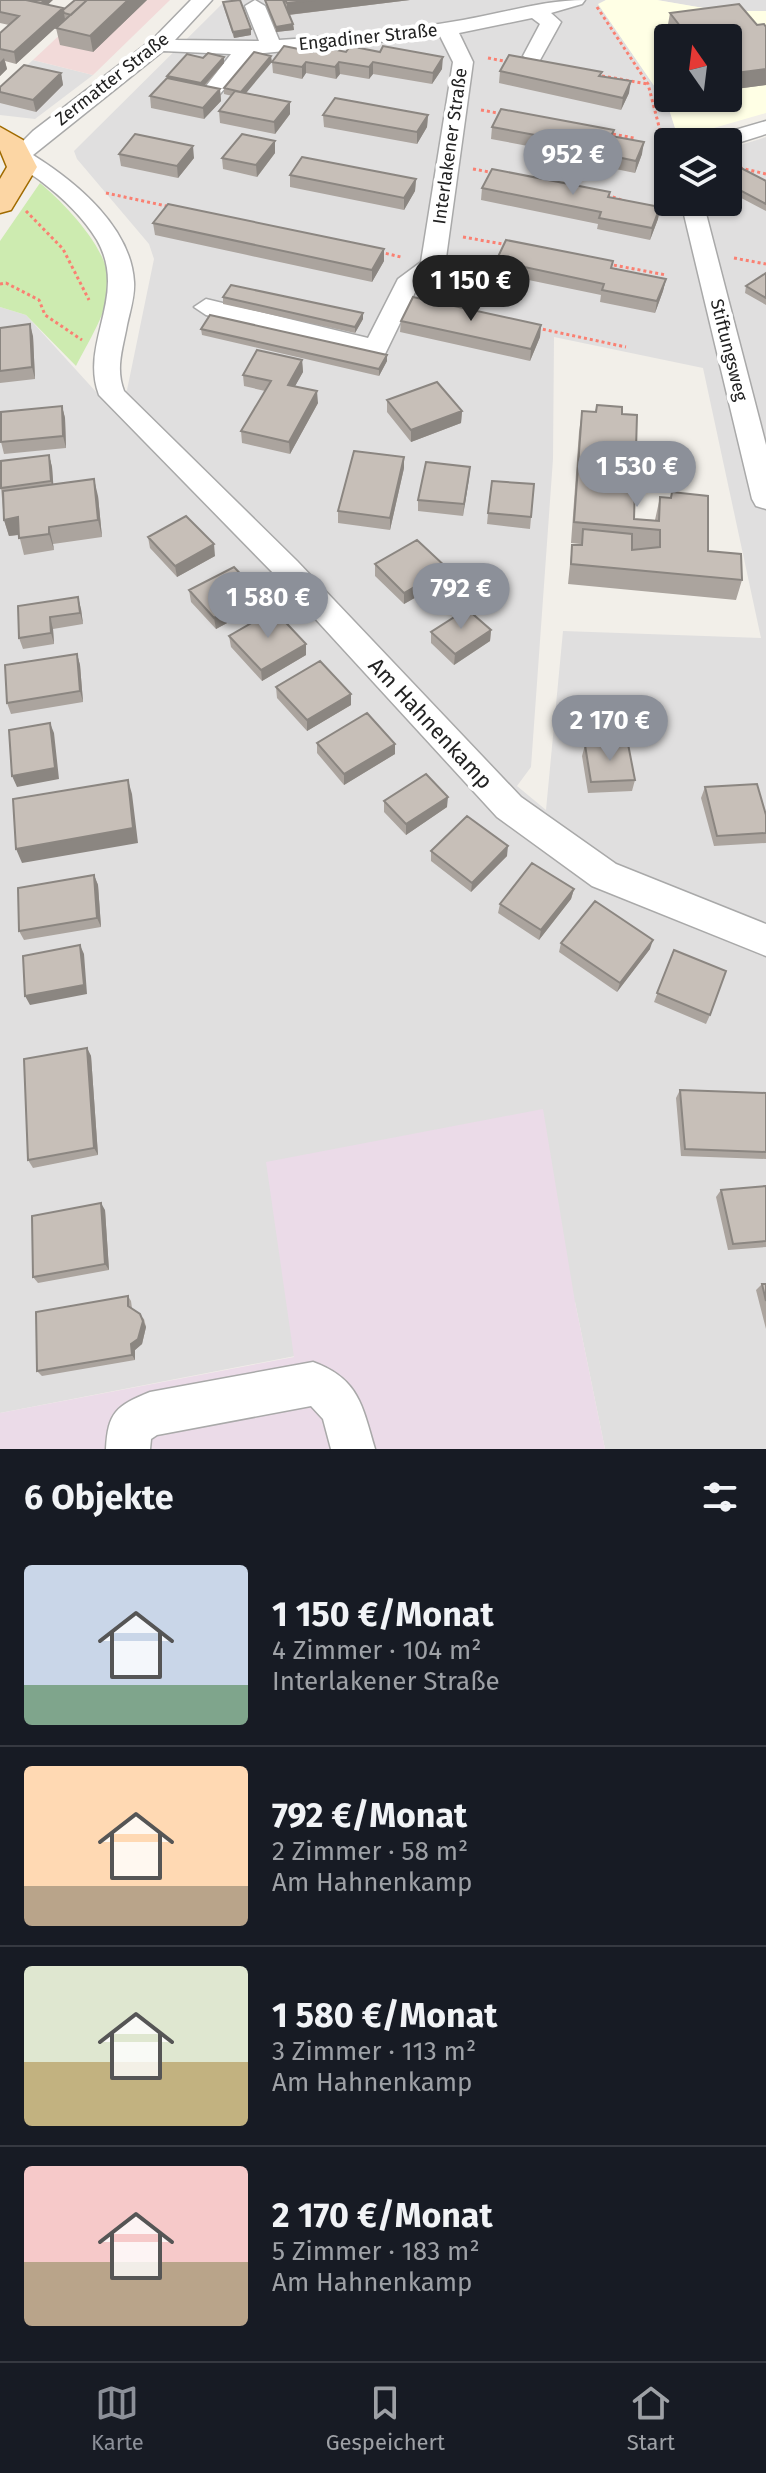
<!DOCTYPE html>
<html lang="de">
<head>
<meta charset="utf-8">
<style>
  :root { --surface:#171b24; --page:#242831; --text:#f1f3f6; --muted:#9ea1a6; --line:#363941; --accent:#8c9099 }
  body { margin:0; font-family:"Fira Sans",sans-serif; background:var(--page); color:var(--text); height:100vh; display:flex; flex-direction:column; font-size:30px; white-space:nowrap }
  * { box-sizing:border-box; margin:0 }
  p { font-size:26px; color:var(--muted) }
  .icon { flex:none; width:44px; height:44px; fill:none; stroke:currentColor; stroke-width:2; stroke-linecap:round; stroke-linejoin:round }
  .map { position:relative; height:1449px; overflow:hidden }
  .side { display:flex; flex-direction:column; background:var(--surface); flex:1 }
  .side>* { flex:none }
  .needle { width:52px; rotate:346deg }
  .fabs { position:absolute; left:654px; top:24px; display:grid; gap:16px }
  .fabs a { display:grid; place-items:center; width:88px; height:88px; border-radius:8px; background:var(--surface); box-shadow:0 2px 6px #0004; font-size:40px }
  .price { position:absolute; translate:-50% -68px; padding:0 18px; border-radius:28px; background:var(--accent); color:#fff; font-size:26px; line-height:52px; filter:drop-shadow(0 2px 4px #0008) }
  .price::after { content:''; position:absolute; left:50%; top:48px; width:24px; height:18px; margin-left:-12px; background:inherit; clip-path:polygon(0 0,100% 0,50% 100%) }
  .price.on { background:#222; color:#fff }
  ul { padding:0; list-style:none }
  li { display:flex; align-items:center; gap:24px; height:200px; padding:0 24px }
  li+li { border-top:2px solid var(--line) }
  li span { display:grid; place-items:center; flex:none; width:224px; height:160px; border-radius:8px; color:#555 }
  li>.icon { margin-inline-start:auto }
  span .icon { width:96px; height:96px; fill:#fffc; stroke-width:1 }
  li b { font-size:34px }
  h2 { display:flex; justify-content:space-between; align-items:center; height:96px; padding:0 24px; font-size:34px }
  .tabs { display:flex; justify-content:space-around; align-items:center; height:112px; border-top:2px solid var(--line); background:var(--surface); font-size:22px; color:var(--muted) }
  .tabs a { display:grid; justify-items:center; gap:4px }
  .tabs .on { color:var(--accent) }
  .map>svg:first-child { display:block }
</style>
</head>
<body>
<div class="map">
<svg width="766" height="1449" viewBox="0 0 766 1449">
  <rect width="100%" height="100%" fill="#f2efe9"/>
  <path fill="#e0dfdf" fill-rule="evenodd" d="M226 0H606L599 5 668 106 676 131 693 134 705 142H668V202H728V149L766 137V1449H605L575 1302 0 1413V307L26 315 108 405 127 390 154 259 149 244 77 159 74 151ZM554 337 703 368 761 638 563 631 546 810 517 786 531 767 553 459Z
    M657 0H766V11H721Z
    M33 60 93 75 35 119 0 115V89Z"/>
  <path fill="#f2dad9" d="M97 0H170L93 75 33 60Z"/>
  <path fill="#ebdbe8" d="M543 1109 575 1302 605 1449H0V1413L294 1357 266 1162Z"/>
  <path fill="#ffffe5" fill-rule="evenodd" d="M606 0H657L721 11H766V113L693 134 676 131 668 106 598 4ZM668 38H728V98H668Z"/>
  <path fill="#cdebb0" d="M40 183C65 204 110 250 109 285 108 312 88 342 76 366L26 315 0 307V241Z"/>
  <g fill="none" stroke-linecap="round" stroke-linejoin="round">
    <defs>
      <path id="minor" d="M191 0H212L175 40 259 41 245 6 255 0 265 6 279 40C340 36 402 31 463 20 504 13 543 0 585 0L582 4 551 13 561 22 540 60 533 62 523 56 540 24 532 18 459 33 473 62 445 265 417 288 385 354 376 356 206 315 194 307 206 299 368 338 398 279 421 262 453 62 440 36 253 54 220 94 213 96 203 90 231 54 163 51 33 155C76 182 131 227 134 282 135 296 130 311 127 325 123 348 115 368 124 391L297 561 521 797 616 864 766 924V956L592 886 497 817 277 577 99 395C79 342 129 296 97 240 83 217 63 198 42 182 31 173 16 167 8 156L33 131 153 39Z
        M766 121V134L728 146V142H708L711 137Z
        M681 202H703L766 445V509L756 506 752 499Z
        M313 1362C359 1379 362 1405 375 1449H331L323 1419 311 1406 157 1435 151 1439 150 1449H106C108 1412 116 1406 150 1392Z"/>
      <path id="major" d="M0 127 23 140 37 167 11 210 0 213V179L7 167 0 150Z"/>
    </defs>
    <use href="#minor" stroke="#a9a9a9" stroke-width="3"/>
    <use href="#major" stroke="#a06b00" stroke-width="3"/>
    <path stroke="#fa8072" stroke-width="3" stroke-dasharray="3 3" stroke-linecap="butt" d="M597 7 648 84 662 138 676 142
      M488 58 509 62
      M602 76 648 84
      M481 110 503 114
      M607 133 634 138
      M728 165 766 174
      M473 169 495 173
      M106 193 171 207
      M607 195 627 202
      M26 211 63 249 89 300
      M463 237 508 245
      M380 252 401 257
      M734 258 766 264
      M608 264 666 275
      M0 284 6 283 39 300 45 315 82 340
      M537 328 626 347"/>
    <use href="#minor" fill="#fff" fill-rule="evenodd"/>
    <use href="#major" fill="#fcd6a4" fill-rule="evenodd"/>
  </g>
  <path fill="#aba49e" d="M0 0 48 5 63 10 147 0 93 52 60 45 56 28 65 19 16 64 5 61 7 69 0 76V33L9 25 0 23Z
    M265 0H410L289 15 293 24 294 30 276 32Z
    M223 2 251 29V35L234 38 224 8Z
    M670 13 766 27V85L728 90V38H674L667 30Z
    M313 52 442 69 432 84 373 74 369 79 340 74 336 79 306 73 302 79 273 73 272 62Z
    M224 63 205 86 220 89 221 101 204 119 151 108 150 96 167 78Z
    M500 71 601 76 629 93 621 110 499 83Z
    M61 73 63 85 36 112 0 103V87Z
    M224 88 246 93 290 114 275 134 220 123 219 111 232 96 224 94Z
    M323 115H428L427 127 417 144 324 127Z
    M492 127 613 136 642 154 635 173 601 166 602 160 491 139Z
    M275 141V153L257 177 223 169 222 158Z
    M119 154 194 158 178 178 121 166Z
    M290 175 416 179 415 191 404 210 290 187Z
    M728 176 766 181V211L728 191Z
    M482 188 610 192 609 198 660 207 658 219 650 240 597 229 598 224 481 200Z
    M153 223 384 261 372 282 155 235Z
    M496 261 612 268 666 279 663 291 655 313 600 302 601 295 495 273Z
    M766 273V305L745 293 746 286Z
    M223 297 363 319 355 333 223 304Z
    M401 321 541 325 540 337 530 361 400 332Z
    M0 328 33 336 35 379 0 383Z
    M201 329 387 361 379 376 202 335Z
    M302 360 303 372 295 386 318 403 290 454 242 443 241 431 265 391 244 386 243 375Z
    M387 400 462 411 461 423 411 442 387 412Z
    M597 405 622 414 634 519 655 520 660 497 670 498 672 492 708 551 742 580 736 600 568 584 572 545H580V544L571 543 579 432 582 411 595 412Z
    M62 406 65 418 66 448 4 454 1 442Z
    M49 455 52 467 53 485 98 496 102 537 53 544 54 550 24 555 19 535 9 536 4 520 1 488Z
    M470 467 463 516 418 511V500Z
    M404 468 390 530 338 523V511Z
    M534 484 530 529 487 524 488 513Z
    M148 537 215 556 177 577 150 548Z
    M375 564 447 568 446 580 404 604 375 576Z
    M189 590 259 594 260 605 216 629 191 602Z
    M18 606 81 609 83 624 53 629 54 644 23 649 19 638Z
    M491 630 490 641 454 665 431 643V632Z
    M229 636 306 644V655L262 681 231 647Z
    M77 654 80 665 83 702 11 714 7 703Z
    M276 687 351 705 307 731 277 698Z
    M317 743 395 754 344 785 317 753Z
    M585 745 635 780 632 791 588 793 582 756Z
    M705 787 766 815V843L714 846 701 798Z
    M384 801 447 807 406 835 384 812Z
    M431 851 507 856 471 892 431 861Z
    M94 875 98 885 101 927 24 940 19 931Z
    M574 889 571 899 539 940 498 913 500 904Z
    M561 943 650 949 617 992 559 952Z
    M674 950 710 1015 706 1024 654 1002Z
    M87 1048 91 1056 98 1155 33 1168 28 1160Z
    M680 1090 766 1093V1159L681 1156 676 1098Z
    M766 1186V1247L728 1250 716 1197 721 1190Z
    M105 1210 109 1270 38 1283 33 1277Z
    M762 1284H766V1329L756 1290Z
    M128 1296 131 1301 132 1308 144 1319 146 1327 142 1344 135 1350V1360L42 1376 37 1371Z"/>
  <path fill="#8b8681" d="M45 0H53L38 14 37 8Z
    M128 0H147L93 52 90 36Z
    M315 0H410L287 15V3Z
    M63 8 65 19 16 64 14 52Z
    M293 24 294 30 276 32V27Z
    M251 29V35L234 38 233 32Z
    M271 56 272 62 242 98 241 92Z
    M224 57V63L201 89V83Z
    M443 57 442 69 432 84 433 73Z
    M4 58 7 69 0 76V62Z
    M306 62V73L302 79V67Z
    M339 62 340 74 336 79 335 67Z
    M373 62V74L369 79V67Z
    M766 69V85L728 90V74Z
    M61 73 63 85 36 112 33 100Z
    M631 81 629 93 621 110 623 98Z
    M220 89 221 101 204 119 203 108Z
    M290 102V114L275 134 274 122Z
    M428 115 427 127 417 144V132Z
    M275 141V153L257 177 256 165Z
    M644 142 642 154 635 173 636 161Z
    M193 146 194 158 178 178 177 166Z
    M416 179 415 191 404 210V198Z
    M660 207 658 219 650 240 652 228Z
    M384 249V261L372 282V270Z
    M666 279 663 291 655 313 657 301Z
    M363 313V319L355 333V327Z
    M30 324 33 336 35 379 32 367Z
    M541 325 540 337 530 361 531 349Z
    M387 355V361L379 376V369Z
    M302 360 303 372 289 397 288 385Z
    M317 391 318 403 290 454 289 442Z
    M62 406 65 418 66 448 63 436Z
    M462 411 461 423 411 442V430Z
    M49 455 52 467 54 493 51 481Z
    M404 457V468L390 530V518Z
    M470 467 469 479 463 516 464 504Z
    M94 479 98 496 102 537 98 520Z
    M18 517 24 534 9 536 4 520Z
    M49 527 53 544 54 550 49 534Z
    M214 544 215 556 177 577 175 566Z
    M447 568 446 580 404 604V593Z
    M259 594 260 605 216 629 214 618Z
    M78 597 81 609 83 624 80 613Z
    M50 617 53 629 54 644 51 633Z
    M491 630 490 641 454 665 455 654Z
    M306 644V655L262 681 261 670Z
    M77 654 80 665 83 702 80 691Z
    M351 694V705L307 731V720Z
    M50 723 54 733 59 779 17 787 12 776Z
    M395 744V754L344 785V774Z
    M128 780 132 794 138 843 22 863 16 849Z
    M448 797 447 807 406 835V824Z
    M508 846 507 856 471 892 472 883Z
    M94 875 98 885 101 927 97 918Z
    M574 889 571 899 539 940 541 930Z
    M653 940 650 949 617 992 620 983Z
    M80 945 84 954 87 994 30 1005 25 996Z
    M87 1048 91 1056 98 1155 94 1148Z
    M101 1203 105 1210 109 1270 105 1264Z
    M140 1314 146 1327 142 1344 135 1350V1360L132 1355 131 1344Z"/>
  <path fill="#c7bfb8" stroke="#8b8681" stroke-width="2" d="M0 0H26L63 8 14 52 0 49V33L19 16 0 12Z
    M28 0H45L41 3Z
    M75 0H87L71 15 64 13 63 10Z
    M87 0H128L90 36 56 28Z
    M240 0 251 29 233 32 223 2Z
    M265 0H283L293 24 276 27Z
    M285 0H315L287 3Z
    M739 4 757 25 764 24 766 27V69L728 74V38H684L682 36 687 35 670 13Z
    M284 46 313 52 317 46 346 52 350 46 380 52 383 46 443 57 433 73 373 62 369 67 339 62 335 67 306 62 302 67 272 62Z
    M254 52 271 56 241 92 224 88Z
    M208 53 224 57 201 83 167 76 187 54 203 58Z
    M509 55 602 72 599 76 631 81 623 98 500 71Z
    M24 65 61 73 33 100 0 92V87Z
    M167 78 220 89 203 108 150 96Z
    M235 91 290 102 274 122 219 111Z
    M335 98 428 115 417 132 323 115Z
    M501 109 614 130 611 136 644 142 636 161 603 154 606 148 492 127Z
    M135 134 193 146 177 166 119 154Z
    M242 134 275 141 256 165 222 158Z
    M302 157 416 179 404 198 290 175Z
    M741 168 766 181V204L728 184V176Z
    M492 169 610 192 608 197 660 207 652 228 599 218 601 212 482 188Z
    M168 204 384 249 372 270 153 223Z
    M506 240 613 261 611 268 666 279 657 301 602 290 604 284 496 261Z
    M766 273V298L746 286Z
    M231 285 363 313 355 327 223 297Z
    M413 297 541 325 531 349 401 321Z
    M210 315 387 355 379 369 201 329Z
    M30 324 32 367 0 371V328Z
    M257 350 302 360 288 385 317 391 289 442 241 431 271 381 243 375Z
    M437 382 462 411 411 430 387 400Z
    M597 405 622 407V414L637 415 634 519 659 521 660 497 671 498 672 492 708 496V551L741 554 742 580 571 564 572 545H582L583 529 632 534V550L660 547V530L574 522 582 411 596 412Z
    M62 406 63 436 1 442V412Z
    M354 451 404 457 390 518 338 511Z
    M49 455 51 481 1 488V461Z
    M426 462 470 467 464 504 418 500Z
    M94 479 98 520 49 527V534L19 538 18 517 4 520 3 491Z
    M492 481 534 484 531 517 488 513Z
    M186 516 214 544 175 566 148 537Z
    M417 540 447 568 404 593 375 564Z
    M234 567 259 594 214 618 189 590Z
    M78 597 80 613 50 617 51 633 19 638 18 606Z
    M467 609 491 630 455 654 431 632Z
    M274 610 306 644 261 670 229 636Z
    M77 654 80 691 7 703 5 665Z
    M320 661 351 694 307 720 276 687Z
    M367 713 395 744 344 774 317 743Z
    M50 723 55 768 12 776 9 730Z
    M628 744 635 780 591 782 585 745Z
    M426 774 448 797 406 824 384 801Z
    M128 780 133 828 16 849 13 799Z
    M757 784 766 815V833L717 836 705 787Z
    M467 816 508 846 472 883 431 851Z
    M532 863 574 889 541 930 500 904Z
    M94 875 97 918 19 931 18 888Z
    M595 901 653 940 620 983 561 943Z
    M80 945 84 985 25 996 23 956Z
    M674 950 726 971 710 1015 657 993Z
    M87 1048 94 1148 28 1160 24 1059Z
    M680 1090 766 1093V1152L685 1149Z
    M766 1186V1241L733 1244 721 1190Z
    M101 1203 105 1264 33 1277 32 1216Z
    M762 1284H766V1301Z
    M128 1296V1306L140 1314 143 1321 138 1339 131 1344 132 1355 37 1371 36 1312Z"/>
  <g text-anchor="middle" stroke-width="8" stroke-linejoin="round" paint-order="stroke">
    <g font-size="18" fill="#222" stroke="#fff">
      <text transform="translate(368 37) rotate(-6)" y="6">Engadiner Straße</text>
      <text transform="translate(112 79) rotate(-38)" y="6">Zermatter Straße</text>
      <text transform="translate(450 146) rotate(-82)" y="6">Interlakener Straße</text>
      <text transform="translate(729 350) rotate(76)" y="6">Stiftungsweg</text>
    </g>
    <g font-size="22" fill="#222" stroke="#fff">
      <text transform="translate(431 723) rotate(47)" y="8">Am Hahnenkamp</text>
    </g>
  </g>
</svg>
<div class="fabs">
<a><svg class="needle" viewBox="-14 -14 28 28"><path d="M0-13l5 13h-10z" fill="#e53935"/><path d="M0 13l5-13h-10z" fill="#9ea1a6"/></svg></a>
<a><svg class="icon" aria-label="layers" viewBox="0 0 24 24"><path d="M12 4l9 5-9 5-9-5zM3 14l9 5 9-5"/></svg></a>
</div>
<b class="price" style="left:573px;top:197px">952 €</b>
<b class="price on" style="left:471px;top:323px">1 150 €</b>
<b class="price" style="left:637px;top:509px">1 530 €</b>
<b class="price" style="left:461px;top:631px">792 €</b>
<b class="price" style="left:268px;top:640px">1 580 €</b>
<b class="price" style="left:610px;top:763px">2 170 €</b>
</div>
<section class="side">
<h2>6 Objekte<svg class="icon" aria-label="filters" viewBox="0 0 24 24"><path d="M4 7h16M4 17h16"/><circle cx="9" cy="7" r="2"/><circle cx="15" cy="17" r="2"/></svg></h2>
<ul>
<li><span style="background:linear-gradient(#c9d6e8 75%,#7fa58c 0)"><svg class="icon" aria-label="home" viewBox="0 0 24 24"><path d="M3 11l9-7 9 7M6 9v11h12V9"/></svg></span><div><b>1 150 €/Monat</b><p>4 Zimmer · 104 m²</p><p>Interlakener Straße</p></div></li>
<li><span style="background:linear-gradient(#ffd9b3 75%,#b9a48a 0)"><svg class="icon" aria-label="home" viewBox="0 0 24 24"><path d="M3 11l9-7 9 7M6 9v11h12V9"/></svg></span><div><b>792 €/Monat</b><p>2 Zimmer · 58 m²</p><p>Am Hahnenkamp</p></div></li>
<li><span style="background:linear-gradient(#dfe7d0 60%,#c2b280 0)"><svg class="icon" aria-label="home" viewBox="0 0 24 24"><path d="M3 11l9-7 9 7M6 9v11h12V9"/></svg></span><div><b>1 580 €/Monat</b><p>3 Zimmer · 113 m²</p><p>Am Hahnenkamp</p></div></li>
<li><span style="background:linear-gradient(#f6c9c9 60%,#b9a48a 0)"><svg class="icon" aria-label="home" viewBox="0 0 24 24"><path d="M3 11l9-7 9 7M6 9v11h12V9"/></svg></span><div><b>2 170 €/Monat</b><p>5 Zimmer · 183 m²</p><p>Am Hahnenkamp</p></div></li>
</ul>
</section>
<nav class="tabs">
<a class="on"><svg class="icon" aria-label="map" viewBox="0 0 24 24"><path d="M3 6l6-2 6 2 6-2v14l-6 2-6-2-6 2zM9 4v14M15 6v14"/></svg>Karte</a>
<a><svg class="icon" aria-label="saved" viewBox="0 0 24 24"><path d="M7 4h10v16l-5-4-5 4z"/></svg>Gespeichert</a>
<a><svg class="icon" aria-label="home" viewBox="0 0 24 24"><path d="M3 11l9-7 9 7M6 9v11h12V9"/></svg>Start</a>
</nav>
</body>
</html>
